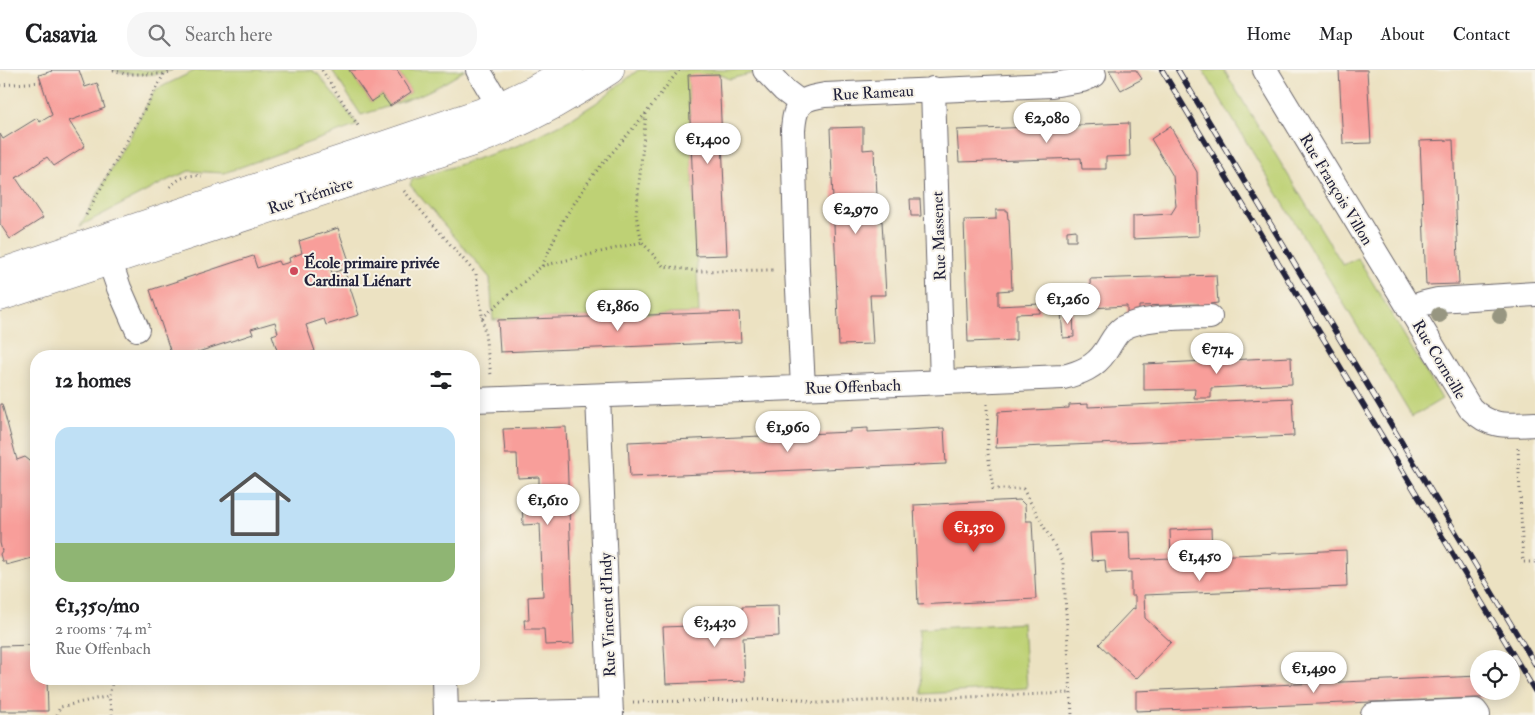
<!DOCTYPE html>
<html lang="en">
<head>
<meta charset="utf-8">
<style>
  :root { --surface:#fff; --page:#f6f6f6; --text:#202124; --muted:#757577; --line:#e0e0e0; --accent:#d93025 }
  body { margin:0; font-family:"IM FELL Double Pica",serif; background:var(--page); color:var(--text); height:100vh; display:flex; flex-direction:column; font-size:19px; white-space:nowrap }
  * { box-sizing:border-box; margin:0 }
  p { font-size:16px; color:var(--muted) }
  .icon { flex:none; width:28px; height:28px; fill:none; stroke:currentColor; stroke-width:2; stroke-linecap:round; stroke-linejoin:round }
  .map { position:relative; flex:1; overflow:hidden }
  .drawer { position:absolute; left:30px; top:280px; width:450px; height:335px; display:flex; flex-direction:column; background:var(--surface); border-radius:20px; box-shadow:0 2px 12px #0003 }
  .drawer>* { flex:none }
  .controls { position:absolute; left:1470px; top:580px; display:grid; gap:10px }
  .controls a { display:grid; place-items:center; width:50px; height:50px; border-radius:50%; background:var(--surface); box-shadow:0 2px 12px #0003; font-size:25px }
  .price { position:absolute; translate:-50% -42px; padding:0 11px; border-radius:18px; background:#fff; color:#222; font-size:16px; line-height:32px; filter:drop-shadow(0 1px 2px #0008) }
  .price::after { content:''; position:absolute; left:50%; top:30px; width:15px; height:11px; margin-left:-8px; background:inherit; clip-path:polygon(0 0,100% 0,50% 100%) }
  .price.selected { background:var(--accent); color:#fff }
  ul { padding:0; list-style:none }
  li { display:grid; align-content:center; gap:10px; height:265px; padding:0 25px }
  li+li { border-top:1px solid var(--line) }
  li span { display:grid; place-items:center; height:155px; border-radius:15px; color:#555 }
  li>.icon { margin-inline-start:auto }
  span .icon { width:90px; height:90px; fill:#fffc; stroke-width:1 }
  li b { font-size:21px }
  h2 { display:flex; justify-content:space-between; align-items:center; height:60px; padding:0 25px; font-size:21px }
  header { display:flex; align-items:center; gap:30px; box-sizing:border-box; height:70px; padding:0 25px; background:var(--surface); border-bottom:1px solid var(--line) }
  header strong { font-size:24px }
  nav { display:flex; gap:28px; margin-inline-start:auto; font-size:18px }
  .search { width:350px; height:45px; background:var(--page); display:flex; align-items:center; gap:12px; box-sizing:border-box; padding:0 18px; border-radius:20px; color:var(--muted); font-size:19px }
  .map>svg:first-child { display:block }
</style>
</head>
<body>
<header>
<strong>Casavia</strong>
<div class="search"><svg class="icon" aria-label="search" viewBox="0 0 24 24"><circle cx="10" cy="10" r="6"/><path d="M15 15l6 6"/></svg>Search here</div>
<nav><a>Home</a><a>Map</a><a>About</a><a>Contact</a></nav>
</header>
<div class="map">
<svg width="1535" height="645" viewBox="0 0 1535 645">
  <rect width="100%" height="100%" fill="#f7f3e8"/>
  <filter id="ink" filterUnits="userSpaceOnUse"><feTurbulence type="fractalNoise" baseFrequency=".02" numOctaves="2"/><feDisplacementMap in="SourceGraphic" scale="10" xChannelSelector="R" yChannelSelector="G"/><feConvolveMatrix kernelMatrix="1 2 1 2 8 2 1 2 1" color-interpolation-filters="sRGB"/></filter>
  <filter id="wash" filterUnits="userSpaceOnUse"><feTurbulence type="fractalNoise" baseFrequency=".0096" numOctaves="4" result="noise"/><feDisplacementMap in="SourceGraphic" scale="20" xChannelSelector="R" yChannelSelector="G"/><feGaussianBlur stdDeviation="1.12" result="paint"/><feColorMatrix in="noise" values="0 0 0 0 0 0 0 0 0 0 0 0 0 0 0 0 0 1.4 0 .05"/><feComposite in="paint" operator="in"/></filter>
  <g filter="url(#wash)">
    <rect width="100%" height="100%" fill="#ece2c2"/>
    <path fill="#bed174" stroke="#707a58" d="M113 0H172C156 7 129 5 113 0Z
      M196 0H311L318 4 358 55 224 103 189 101 168 110 80 156 155 20Z
      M332 0H349L371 32 382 25 390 36 361 45Z
      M397 0H465C442 16 418 27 391 35L411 22Z
      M638 0H765L730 9 719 4 688 6 699 243 493 250 490 208 410 115 412 110 519 75 571 49 596 33Z
      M1203 0H1224L1343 195 1358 188 1442 329 1412 347Z
      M1023 553 1027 618 922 624 919 559Z"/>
    <g id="blocks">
      <path fill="#f89e9a" d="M51 0H79L85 17 97 13 105 38 69 51 85 76 54 96 47 87 16 108 43 148 10 169 0 154V64L3 69 37 48 40 52 52 45 39 5 52 1Z
        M349 0H397L411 22 390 36 382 25 371 32Z
        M1109 0H1136L1142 9 1121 20Z
        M1339 0H1367L1371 73 1343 74Z
        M719 4 727 185 696 186 688 5Z
        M1129 53 1130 86 1106 87V99H1082L1081 88 959 92 957 60Z
        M1170 56 1197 102 1199 166 1133 169V146L1171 144 1176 136 1173 106 1151 69Z
        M863 57V80L874 79 875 104 876 103 877 127H879V151H882L886 225H870L873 274 839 275 830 58Z
        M1453 70 1459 214 1426 215 1420 71Z
        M910 129H920L921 146H911Z
        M996 140H1007L1008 149H1009L1012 220 998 221V236L1040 234V243L1016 244V270L968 272 964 150 996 149Z
        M338 158 349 191 330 197 332 203 344 199 359 245 326 255 324 249 306 255 315 281 299 286H279L272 265 278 263 275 252 251 259 253 264 186 286H172L150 220 253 186 257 198 278 191 280 195 290 192 289 188 302 183 299 171Z
        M1076 160V171H1067V161Z
        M1216 205 1218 233 1210 234 1211 240 1200 241 1199 234 1139 236V243L1127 244V236L1091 238 1090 209Z
        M739 242 741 272 500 282 498 250Z
        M1061 242H1073L1074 267 1063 268Z
        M1291 287 1292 314 1211 318V328H1194L1195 319 1144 320V294Z
        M1292 328 1294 366 996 378 998 342 1069 338V335L1088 334V337Z
        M0 334H2L17 390 25 387 34 394 36 401V487L6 495 5 491H2L0 484 2 481 0 473Z
        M566 357 574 574 545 575 544 559H525L524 550H529L528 527 543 526 540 454 523 455 522 430 539 429V407L518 408 517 384H505L503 359Z
        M868 358V362L944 358 946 394 630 407 628 372 850 362V359Z
        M1020 430 1025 435 1026 451H1032L1036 529 918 535 914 435Z
        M1211 458 1212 486 1346 480 1347 517 1144 525 1145 548 1171 572 1136 609 1099 574 1133 538 1135 539V526H1131V502L1106 503 1105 490 1092 491 1090 463 1129 462 1130 490 1171 488 1170 460Z
        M778 536 779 566 743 568 745 611 666 614 663 557 743 554 742 537Z
        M36 575V609H47L48 641H0V576Z
        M1479 606V621H1502V627L1136 641V621Z"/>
    </g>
  </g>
  <g filter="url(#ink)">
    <use href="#blocks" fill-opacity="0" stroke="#69656a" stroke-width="1"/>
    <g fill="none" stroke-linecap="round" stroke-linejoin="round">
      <defs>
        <path id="minor" d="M478 0 509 52
          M765 0 784 20 801 33
          M1265 0 1470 338C1491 359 1508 355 1535 354
          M933 19 942 312
          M104 175 119 218 137 259
          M1409 238 1425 233 1438 230 1535 224
          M803 317 797 200 793 60C795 35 799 29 825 25L1052 15 1082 10 1094 5
          M598 326 611 645
          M474 330 850 316 1063 307C1080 303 1095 297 1105 282 1111 274 1114 264 1123 258 1144 246 1186 248 1210 247
          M445 609 446 645
          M456 645 611 641
          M1373 645 1475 641 1478 645"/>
        <path id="major" d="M0 203 158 150 373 79 500 36 535 19 569 0
          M0 227 476 71C526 52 566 30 610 0"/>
      </defs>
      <use href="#minor" stroke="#69656a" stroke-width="26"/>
      <use href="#major" stroke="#69656a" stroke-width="29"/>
      <path stroke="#69656a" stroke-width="3" stroke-dasharray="1 4" stroke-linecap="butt" d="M113 0 125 4H164
        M322 0 359 57
        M679 0 646 43 636 145 642 172 663 196 697 201 774 200
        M0 15 41 12
        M170 117C179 107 190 104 202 106
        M404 121 476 204 491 305
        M86 145 164 4 174 0
        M542 196 563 150 593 105 646 43
        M482 248 542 196 642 172
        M987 334 988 383 993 419H1023L1063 491 1072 645
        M1518 378 1523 492H1535
        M633 632 798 629 816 633 1071 623
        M57 645 60 637 109 626
        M112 645 109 626 113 609"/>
      <use href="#minor" stroke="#fff" stroke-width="24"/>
      <use href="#major" stroke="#fff" stroke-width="28"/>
      <defs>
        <path id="rail" d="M1162 0 1535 621
          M1178 0 1535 594"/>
      </defs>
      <use href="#rail" stroke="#22223b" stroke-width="5.5"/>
      <use href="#rail" stroke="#f7f3e8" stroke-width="4" stroke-dasharray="11" stroke-linecap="butt"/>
    </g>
    <g fill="#979681">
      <circle cx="1439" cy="245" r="8"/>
      <circle cx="1500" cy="246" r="8"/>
    </g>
  </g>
  <circle fill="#d1495b" stroke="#f7f3e8" stroke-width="2" cx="294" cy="201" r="5"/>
  <g text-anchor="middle" stroke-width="4" stroke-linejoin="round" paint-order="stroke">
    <g font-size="16" fill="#22223b" stroke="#f7f3e8">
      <text transform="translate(873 22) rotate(-3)" y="6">Rue Rameau</text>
      <text transform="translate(1337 119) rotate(59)" y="6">Rue François Villon</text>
      <text transform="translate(310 125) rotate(-18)" y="6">Rue Trémière</text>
      <text transform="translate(938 166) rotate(-92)" y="6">Rue Massenet</text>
      <text transform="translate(1440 289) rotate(59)" y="6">Rue Corneille</text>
      <text transform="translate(853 316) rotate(-2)" y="6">Rue Offenbach</text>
      <text transform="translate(607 545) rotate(-92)" y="6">Rue Vincent d'Indy</text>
    </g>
    <g font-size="16" font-weight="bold" fill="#22223b" stroke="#f7f3e8" text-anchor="start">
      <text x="304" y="198">École primaire privée<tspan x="304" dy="18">Cardinal Liénart</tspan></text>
    </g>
  </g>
</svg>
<div class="controls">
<a><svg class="icon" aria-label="locate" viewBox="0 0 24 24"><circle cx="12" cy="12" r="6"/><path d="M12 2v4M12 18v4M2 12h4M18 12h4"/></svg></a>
</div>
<b class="price" style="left:1047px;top:74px">€2,080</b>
<b class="price" style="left:708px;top:95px">€1,400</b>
<b class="price" style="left:856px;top:165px">€2,970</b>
<b class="price" style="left:1068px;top:255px">€1,260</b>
<b class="price" style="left:618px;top:262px">€1,860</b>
<b class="price" style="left:1217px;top:305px">€714</b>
<b class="price" style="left:788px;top:383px">€1,960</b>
<b class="price" style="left:548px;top:456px">€1,610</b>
<b class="price selected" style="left:974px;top:483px">€1,350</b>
<b class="price" style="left:1200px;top:512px">€1,450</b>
<b class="price" style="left:715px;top:578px">€3,430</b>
<b class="price" style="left:1314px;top:624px">€1,490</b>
<section class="drawer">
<h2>12 homes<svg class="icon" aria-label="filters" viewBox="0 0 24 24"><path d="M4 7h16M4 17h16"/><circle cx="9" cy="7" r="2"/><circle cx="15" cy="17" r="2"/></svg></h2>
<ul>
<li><span style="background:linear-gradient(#bfe0f5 75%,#8fb573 0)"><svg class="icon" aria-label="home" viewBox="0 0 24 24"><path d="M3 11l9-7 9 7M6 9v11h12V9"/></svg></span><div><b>€1,350/mo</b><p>2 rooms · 74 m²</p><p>Rue Offenbach</p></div></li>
</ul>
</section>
</div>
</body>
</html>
